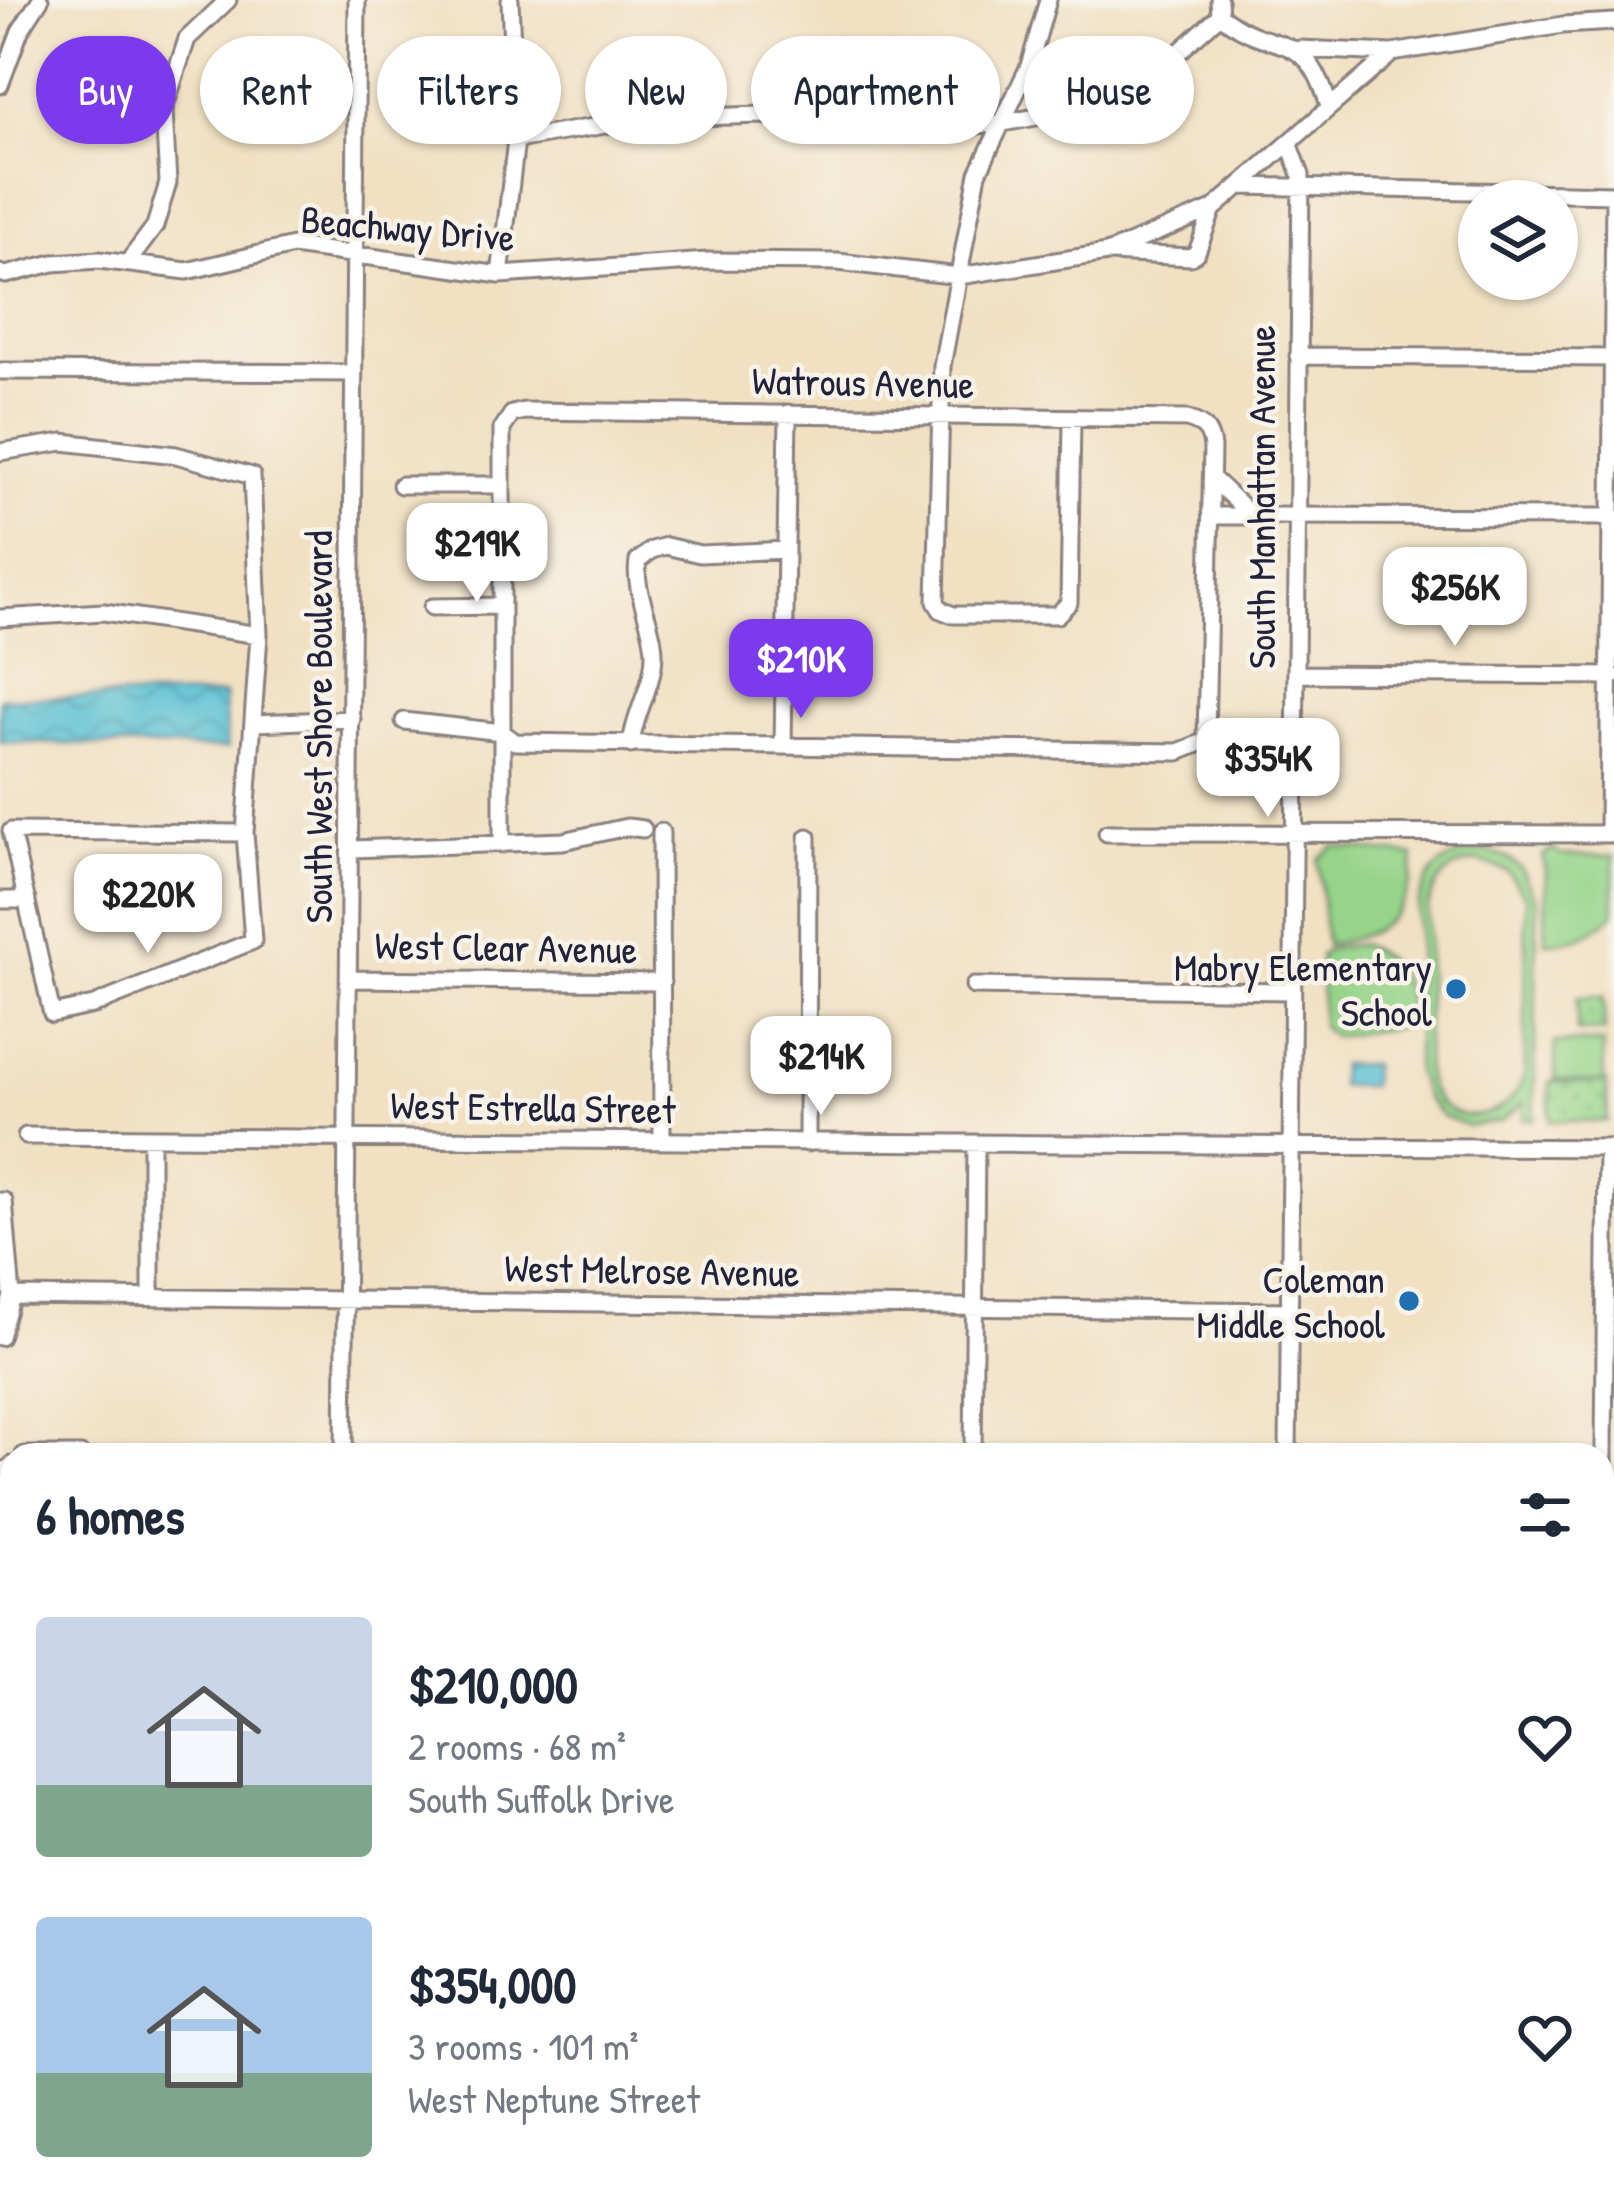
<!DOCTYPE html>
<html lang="en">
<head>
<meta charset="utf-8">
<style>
  :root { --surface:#fff; --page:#f2f2f3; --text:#1f2937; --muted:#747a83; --accent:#7c3aed }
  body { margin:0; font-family:"Patrick Hand",sans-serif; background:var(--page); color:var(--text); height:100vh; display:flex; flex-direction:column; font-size:45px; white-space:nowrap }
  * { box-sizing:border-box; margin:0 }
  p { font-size:39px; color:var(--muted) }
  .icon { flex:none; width:66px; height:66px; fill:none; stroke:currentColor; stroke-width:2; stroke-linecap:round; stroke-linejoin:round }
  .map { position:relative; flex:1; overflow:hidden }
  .drawer { position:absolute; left:0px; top:1443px; width:1614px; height:771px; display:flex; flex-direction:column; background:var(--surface); border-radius:36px 36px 0 0; box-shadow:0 3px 9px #0004 }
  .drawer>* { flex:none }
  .guide { position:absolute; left:36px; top:36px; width:1542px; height:108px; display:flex; gap:24px }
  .controls { position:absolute; left:1458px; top:180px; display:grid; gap:24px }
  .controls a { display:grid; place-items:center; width:120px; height:120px; border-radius:50%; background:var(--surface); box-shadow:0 3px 9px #0004; font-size:60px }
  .price { position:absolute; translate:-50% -102px; padding:0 27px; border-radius:24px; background:#fff; color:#222; font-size:39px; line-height:78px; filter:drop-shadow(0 3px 6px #0008) }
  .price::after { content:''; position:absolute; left:50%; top:72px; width:36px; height:27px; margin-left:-18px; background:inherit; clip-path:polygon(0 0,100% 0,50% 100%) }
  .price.active { background:var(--accent); color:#fff }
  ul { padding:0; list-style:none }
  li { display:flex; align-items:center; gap:36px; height:300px; padding:0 36px }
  li span { display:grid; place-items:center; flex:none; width:336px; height:240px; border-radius:12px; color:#555 }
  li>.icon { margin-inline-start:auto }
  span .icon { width:144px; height:144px; fill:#fffc; stroke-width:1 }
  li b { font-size:51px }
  h2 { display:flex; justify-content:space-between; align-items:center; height:144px; padding:0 36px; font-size:51px }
  .chip { padding:0 42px; border-radius:54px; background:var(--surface); box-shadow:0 3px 9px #0004; font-size:42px; line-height:108px }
  .chip.active { background:var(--accent); color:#fff }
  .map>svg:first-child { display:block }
</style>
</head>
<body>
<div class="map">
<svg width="1614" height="2212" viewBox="0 0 1614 2212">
  <defs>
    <pattern id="park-dots" width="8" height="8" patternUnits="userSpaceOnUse" patternTransform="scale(3)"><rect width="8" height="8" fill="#96d489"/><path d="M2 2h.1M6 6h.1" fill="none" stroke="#81b677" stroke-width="1.8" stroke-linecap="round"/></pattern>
    <pattern id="water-waves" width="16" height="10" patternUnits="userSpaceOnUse" patternTransform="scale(3)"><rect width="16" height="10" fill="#57c0d3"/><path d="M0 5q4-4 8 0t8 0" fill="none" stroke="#489cac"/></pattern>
  </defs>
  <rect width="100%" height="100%" fill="#f7f3e8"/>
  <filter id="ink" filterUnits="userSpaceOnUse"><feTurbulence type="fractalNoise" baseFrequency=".00833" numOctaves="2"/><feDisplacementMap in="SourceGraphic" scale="24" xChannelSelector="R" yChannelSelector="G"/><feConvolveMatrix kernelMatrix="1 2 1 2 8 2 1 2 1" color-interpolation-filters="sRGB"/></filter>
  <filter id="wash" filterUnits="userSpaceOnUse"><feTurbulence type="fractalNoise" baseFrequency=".004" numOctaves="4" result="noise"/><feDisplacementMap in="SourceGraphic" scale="48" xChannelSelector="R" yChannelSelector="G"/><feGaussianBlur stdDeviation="2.7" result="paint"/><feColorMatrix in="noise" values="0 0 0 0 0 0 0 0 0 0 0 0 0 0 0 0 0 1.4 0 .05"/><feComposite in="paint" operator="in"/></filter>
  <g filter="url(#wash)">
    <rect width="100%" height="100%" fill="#f1e0c2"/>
    <path fill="#96d489" stroke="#5c7b62" stroke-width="3" fill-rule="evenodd" d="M1334 846 1414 856C1411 914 1382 936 1326 945L1318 859Z
      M1552 849 1561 855 1614 856V914C1594 934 1574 943 1545 942L1546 869 1542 857Z
      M1487 851 1509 859 1521 869 1537 901 1534 1119H1524L1523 1103 1501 1121 1469 1126 1442 1116 1425 1097 1416 1071 1418 908C1424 870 1449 851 1487 851ZM1477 861 1507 871 1526 898 1525 1071C1514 1126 1437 1133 1427 1077 1424 1059 1426 1039 1427 1020 1427 983 1428 945 1428 908 1433 881 1449 865 1477 861Z
      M1360 944C1399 960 1410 986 1409 1026L1333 1037 1321 1026 1320 956 1328 949Z
      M1555 1043H1603L1604 1083 1555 1080Z"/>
    <path fill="url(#park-dots)" stroke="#5c7b62" stroke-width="3" d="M1603 997 1605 1031 1577 1032V998Z
      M1550 1082H1607V1121H1550Z"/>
    <path fill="url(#water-waves)" stroke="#3c7187" stroke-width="3" d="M224 695 227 749 0 742V698Z
      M1340 1064 1372 1065 1371 1086H1339Z"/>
  </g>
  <g filter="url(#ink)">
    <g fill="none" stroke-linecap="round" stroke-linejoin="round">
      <defs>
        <path id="minor" d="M1048 0 1029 66 978 173 942 366 936 602 941 610 953 615H1057L1069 603 1072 420
          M1220 15C1275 59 1305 24 1329 106
          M1299 49 1392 53
          M0 85 20 31 40 0
          M516 140 641 119 761 115 898 131 1003 123 1080 109 1169 61 1220 15 1219 0
          M1242 186 1614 194
          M1110 253 1191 257 1197 252 1213 209
          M129 261 155 226 168 183 164 110 187 39 228 0
          M0 273 6 275 53 263 99 260 187 271 293 246 500 275 708 261 838 262 959 276 1107 253 1213 209 1392 53 1563 25 1614 22
          M500 275 516 140 510 0
          M1298 356 1614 358
          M0 371 353 373
          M0 452 63 442 176 455 252 476 259 635 245 833 253 941 94 1005 52 1014 11 831 245 833
          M1212 478 1252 516 1614 517
          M401 485H502
          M1211 516H1252
          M432 607 502 606
          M0 618 104 612 259 635
          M1296 674 1614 676
          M404 721 502 732 515 742 1178 752 1206 741 1212 447C1210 429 1203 424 1187 419L524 411 512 414 502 429V844
          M255 723 352 719
          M631 745C634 713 654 686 654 653 653 620 633 592 638 561L652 550 666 546 700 554 786 550
          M783 746 788 413
          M661 832 662 1141
          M1107 833 1614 834
          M1608 834 1614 194
          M352 849 563 841 627 827 643 829
          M0 900H27
          M349 979 662 982
          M974 986 1291 991
          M26 1136 1614 1148
          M151 1138V1296
          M807 1143 808 837
          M0 1201H4L12 1296 0 1337
          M12 1296 1290 1311
          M24 1455H81
          M344 1455 357 0
          M973 1455 976 1145
          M1288 1455 1301 175 1290 145
          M0 1475 12 1465
          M1602 1650 1607 1148
          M0 1730H12
          M0 1848H12
          M0 1967H12
          M0 2087H12
          M494 2202 497 2212
          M1146 2212 1156 2202
          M1181 2212 1192 2202
          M1604 2212V2093"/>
        <path id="major" d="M1602 1784 1614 1772
          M1354 2202V2212"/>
      </defs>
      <use href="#minor" stroke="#8a817e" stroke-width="21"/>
      <use href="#major" stroke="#8a817e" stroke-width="27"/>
      <use href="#minor" stroke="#fff" stroke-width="15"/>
      <use href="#major" stroke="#fff" stroke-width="21"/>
    </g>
  </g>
  <g fill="#1f6fb2" stroke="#f7f3e8" stroke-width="4.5">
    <circle cx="1456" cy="989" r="12"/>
    <circle cx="1409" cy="1301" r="12"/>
  </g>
  <g text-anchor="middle" stroke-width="9" stroke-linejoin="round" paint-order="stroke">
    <g font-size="39" fill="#22223b" stroke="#f7f3e8">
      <text transform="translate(408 228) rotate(5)" y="14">Beachway Drive</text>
      <text transform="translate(863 382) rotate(1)" y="14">Watrous Avenue</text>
      <text transform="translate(1261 497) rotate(-90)" y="14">South Manhattan Avenue</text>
      <text transform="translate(318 727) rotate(-90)" y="14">South West Shore Boulevard</text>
      <text transform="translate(506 947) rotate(1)" y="14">West Clear Avenue</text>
      <text transform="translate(533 1107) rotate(1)" y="14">West Estrella Street</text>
      <text transform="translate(652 1270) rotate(1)" y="14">West Melrose Avenue</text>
    </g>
    <g font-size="39" fill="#22223b" stroke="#f7f3e8" text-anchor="end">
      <text x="1432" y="981">Mabry Elementary<tspan x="1432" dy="45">School</tspan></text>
      <text x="1385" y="1293">Coleman<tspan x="1385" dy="45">Middle School</tspan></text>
    </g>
  </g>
</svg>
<div class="controls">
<a><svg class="icon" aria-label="layers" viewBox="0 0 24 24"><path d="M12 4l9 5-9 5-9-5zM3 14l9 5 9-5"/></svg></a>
</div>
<b class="price" style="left:477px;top:605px">$219K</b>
<b class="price" style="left:1455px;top:649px">$256K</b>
<b class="price active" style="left:801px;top:721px">$210K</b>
<b class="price" style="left:1268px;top:820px">$354K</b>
<b class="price" style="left:148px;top:956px">$220K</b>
<b class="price" style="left:821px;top:1118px">$214K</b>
<div class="guide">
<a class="chip active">Buy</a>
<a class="chip">Rent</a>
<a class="chip">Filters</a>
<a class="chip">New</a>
<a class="chip">Apartment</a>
<a class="chip">House</a>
</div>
<section class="drawer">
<h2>6 homes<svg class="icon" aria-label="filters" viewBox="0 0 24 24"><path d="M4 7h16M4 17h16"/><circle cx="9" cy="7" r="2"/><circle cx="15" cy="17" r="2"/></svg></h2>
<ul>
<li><span style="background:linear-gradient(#c9d6e8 70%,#7fa58c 0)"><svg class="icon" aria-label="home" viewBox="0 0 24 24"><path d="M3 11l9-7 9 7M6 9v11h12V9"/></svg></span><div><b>$210,000</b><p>2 rooms · 68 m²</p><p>South Suffolk Drive</p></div><svg class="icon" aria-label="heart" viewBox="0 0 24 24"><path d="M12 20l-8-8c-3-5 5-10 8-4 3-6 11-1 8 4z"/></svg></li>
<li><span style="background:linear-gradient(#a9c7e8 65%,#7fa58c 0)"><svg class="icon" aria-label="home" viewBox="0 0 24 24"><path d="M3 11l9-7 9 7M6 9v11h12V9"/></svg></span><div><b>$354,000</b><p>3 rooms · 101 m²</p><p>West Neptune Street</p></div><svg class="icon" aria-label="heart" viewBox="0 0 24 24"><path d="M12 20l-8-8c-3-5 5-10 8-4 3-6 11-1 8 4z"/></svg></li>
</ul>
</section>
</div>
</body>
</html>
